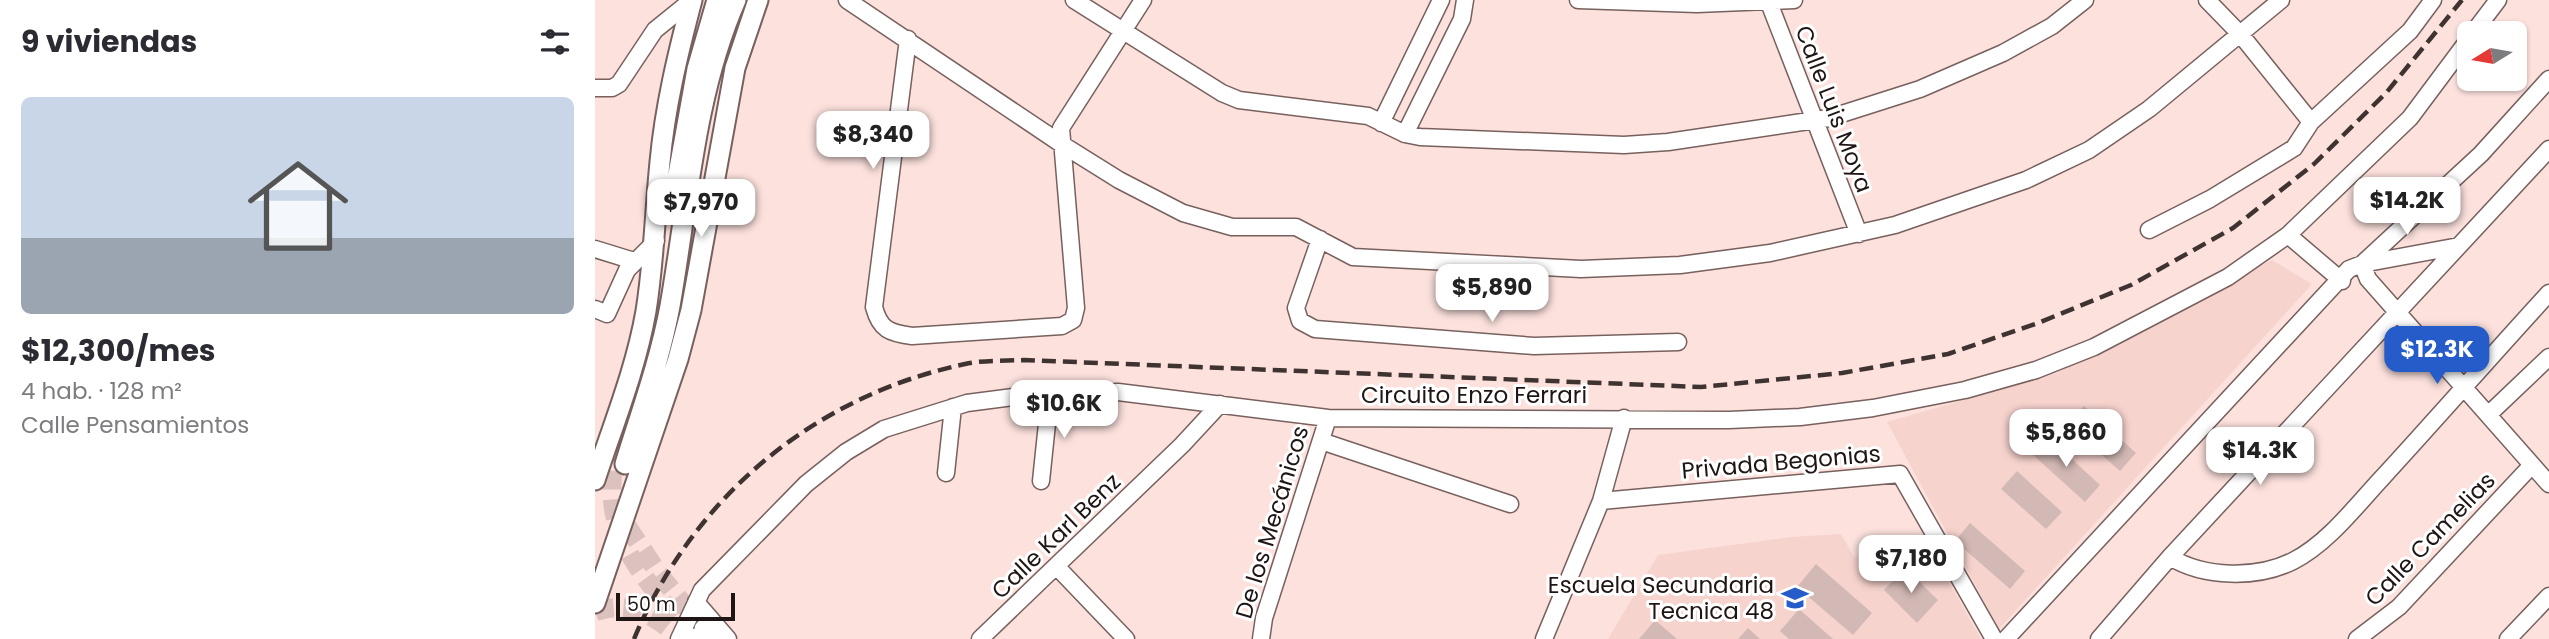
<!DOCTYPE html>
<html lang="es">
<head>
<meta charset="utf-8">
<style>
  :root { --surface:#fff; --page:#f7f7f7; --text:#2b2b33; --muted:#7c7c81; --line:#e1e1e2; --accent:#255cca }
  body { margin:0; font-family:Poppins,sans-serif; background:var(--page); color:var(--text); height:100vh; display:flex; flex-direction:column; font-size:26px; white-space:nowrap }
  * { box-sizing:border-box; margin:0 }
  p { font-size:23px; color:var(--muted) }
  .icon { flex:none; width:38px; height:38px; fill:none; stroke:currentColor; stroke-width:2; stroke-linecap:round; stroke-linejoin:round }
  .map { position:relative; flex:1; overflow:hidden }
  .details { display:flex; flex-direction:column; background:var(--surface); width:595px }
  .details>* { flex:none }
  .needle { width:46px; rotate:259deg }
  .tools { position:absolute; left:1862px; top:21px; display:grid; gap:14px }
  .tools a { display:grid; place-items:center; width:70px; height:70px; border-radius:10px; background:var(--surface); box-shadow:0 2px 5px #0004; font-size:35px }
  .scale { position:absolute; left:21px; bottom:18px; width:119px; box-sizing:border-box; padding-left:7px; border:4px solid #1e1514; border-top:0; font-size:19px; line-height:24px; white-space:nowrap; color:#1e1514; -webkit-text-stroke:5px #fff; paint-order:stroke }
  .price { position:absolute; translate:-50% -60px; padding:0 16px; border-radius:14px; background:#fff; color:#222; font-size:23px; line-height:46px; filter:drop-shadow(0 2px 4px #0008) }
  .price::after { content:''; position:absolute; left:50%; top:42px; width:21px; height:16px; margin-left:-10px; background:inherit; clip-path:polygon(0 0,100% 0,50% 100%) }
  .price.selected { background:var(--accent); color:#fff }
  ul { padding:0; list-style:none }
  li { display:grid; align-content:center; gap:14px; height:371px; padding:0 21px }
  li+li { border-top:2px solid var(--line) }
  li span { display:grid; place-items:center; height:217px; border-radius:10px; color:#555 }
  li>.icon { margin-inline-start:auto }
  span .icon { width:126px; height:126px; fill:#fffc; stroke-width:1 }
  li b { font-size:30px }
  h2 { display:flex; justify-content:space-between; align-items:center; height:84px; padding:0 21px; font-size:30px }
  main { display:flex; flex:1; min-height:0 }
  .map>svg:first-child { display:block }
</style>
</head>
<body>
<main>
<section class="details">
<h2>9 viviendas<svg class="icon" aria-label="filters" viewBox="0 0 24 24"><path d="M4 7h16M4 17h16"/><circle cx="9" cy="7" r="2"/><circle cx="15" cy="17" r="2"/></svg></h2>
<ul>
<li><span style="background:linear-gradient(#c9d6e8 65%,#9aa5b1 0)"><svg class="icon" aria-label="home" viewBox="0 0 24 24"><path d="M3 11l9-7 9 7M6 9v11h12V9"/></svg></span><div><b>$12,300/mes</b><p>4 hab. · 128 m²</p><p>Calle Pensamientos</p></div></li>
</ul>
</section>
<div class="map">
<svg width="1954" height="639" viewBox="0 0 1954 639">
  <rect width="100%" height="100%" fill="#fce1dd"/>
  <path fill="#f7d3ce" d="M1677 260 1717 284 1404 629 1292 422 1462 373Z
    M1246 534 1259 557 1332 543 1386 639H1013L1063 555 1196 537Z"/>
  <path fill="#d3b9b5" d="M1489 406 1541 453 1525 471 1473 425Z
    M1453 437 1505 485 1490 502 1437 454Z
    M1422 471 1467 512 1451 529 1406 489Z
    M1375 523 1430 571 1415 589 1360 541Z
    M1221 564 1277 613 1258 635 1202 587Z
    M1310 568 1343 600 1322 623 1289 590Z
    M1204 609 1238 639H1194L1185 631Z
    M1060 620 1082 639H1044Z
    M1153 628 1165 639H1143Z"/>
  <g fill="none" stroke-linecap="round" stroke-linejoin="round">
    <path stroke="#dbc2bf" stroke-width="19" stroke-dasharray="19 10" stroke-linecap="butt" d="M23 442C0 536 46 570 97 638
      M32 526 64 574 109 629
      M0 612C33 599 62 616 85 639"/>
    <defs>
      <path id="minor" d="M252 0 468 145 524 180 588 213 637 227H701L758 257 986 269 1085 265 1175 253 1300 225 1431 180 1494 150 1554 109 1686 0
        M479 0 627 93 644 100 773 116 810 134 825 137 1029 145 1073 142 1234 118 1325 89 1408 53 1457 26 1490 0
        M983 0 1102 4 1199 0
        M1173 0 1264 234
        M1612 0 1646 35 1716 122
        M1878 33 1903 0
        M313 39 279 307C285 330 295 333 317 336L467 326 478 320 481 308 466 128 548 0
        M0 88H17L24 84 60 30 97 0
        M786 123 846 0
        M810 134 867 19 870 0
        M1554 230 1615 199 1699 148 1716 122 1815 31 1838 0
        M1693 235 1747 281
        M725 239 701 308 705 321 720 329 939 346 1083 342
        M0 249 39 261
        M1767 264 1773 279 1954 484
        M1767 264 1886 154 1954 79
        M0 309 12 314 32 270 61 241
        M1893 415 1954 357
        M726 441 915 504
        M351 473 358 407
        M446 481 455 395
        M1006 501 1305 474 1399 639
        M1575 557C1609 578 1662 579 1698 561 1732 544 1761 506 1787 478 1843 417 1898 354 1954 293
        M462 567 531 639
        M101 602 133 639
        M84 639 107 590 211 484 251 452 289 429 372 403 426 396 523 392 733 418 1134 420 1205 417 1278 408 1370 390 1441 370 1499 347 1633 277 1693 235 1815 118 1874 39
        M385 639 587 445 625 404
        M666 639 669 618 733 418
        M949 639 1006 501 1029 418
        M1411 639 1754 269 1767 264 1864 246
        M1504 639 1575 557 1954 149
        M1762 639 1804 607 1937 465
        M1913 639 1954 596"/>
      <path id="major" d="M79 197 102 69 122 0
        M30 464C46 412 65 360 75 306 93 204 99 96 141 0
        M0 480C18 425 41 369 51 311 59 261 60 212 65 162 70 107 83 53 97 0
        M0 603 83 359 96 310 140 68 163 0
        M109 629 118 639
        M97 638 98 639"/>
    </defs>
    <use href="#minor" stroke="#77605d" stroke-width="19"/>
    <use href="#major" stroke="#77605d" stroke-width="23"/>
    <use href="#minor" stroke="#fff" stroke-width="16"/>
    <use href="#major" stroke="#fff" stroke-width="19"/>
    <path stroke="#3f3332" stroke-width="4.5" stroke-dasharray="14 7" stroke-linecap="butt" d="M39 639C98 497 219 396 370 364 388 360 410 361 429 360L1106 387 1247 373 1353 354 1443 323 1536 285 1638 228 1719 164 1791 93 1867 0"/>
  </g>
  <defs>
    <symbol id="school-bare" viewBox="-9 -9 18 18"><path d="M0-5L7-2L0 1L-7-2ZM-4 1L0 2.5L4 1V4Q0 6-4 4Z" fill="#255cca" stroke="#fff" stroke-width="2.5" paint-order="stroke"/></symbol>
  </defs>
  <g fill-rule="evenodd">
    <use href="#school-bare" x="1181" y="579" width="38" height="38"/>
  </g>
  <g text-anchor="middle" stroke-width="6" stroke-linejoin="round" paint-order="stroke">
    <g font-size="23" fill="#1e1514" stroke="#fff">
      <text transform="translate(1239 109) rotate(69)" y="8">Calle Luis Moya</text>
      <text x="879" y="403">Circuito Enzo Ferrari</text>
      <text transform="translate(1186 462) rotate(-5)" y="8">Privada Begonias</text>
      <text transform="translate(677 522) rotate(-73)" y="8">De los Mecánicos</text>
      <text transform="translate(461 536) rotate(-44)" y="8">Calle Karl Benz</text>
      <text transform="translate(1835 539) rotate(-46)" y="8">Calle Camelias</text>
    </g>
    <g font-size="23" fill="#1e1514" stroke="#fff" text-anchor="end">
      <text x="1179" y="593">Escuela Secundaria<tspan x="1179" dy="26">Tecnica 48</tspan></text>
    </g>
  </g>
</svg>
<div class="tools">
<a><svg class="needle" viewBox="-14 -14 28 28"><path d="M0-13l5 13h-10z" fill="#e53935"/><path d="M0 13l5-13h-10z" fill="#7c7c81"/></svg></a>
</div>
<div class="scale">50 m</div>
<b class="price" style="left:278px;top:171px">$8,340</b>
<b class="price" style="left:1812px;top:237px">$14.2K</b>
<b class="price" style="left:106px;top:239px">$7,970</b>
<b class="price" style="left:897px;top:324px">$5,890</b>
<b class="price selected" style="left:1842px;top:386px">$12.3K</b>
<b class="price" style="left:469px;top:440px">$10.6K</b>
<b class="price" style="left:1471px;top:469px">$5,860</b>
<b class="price" style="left:1665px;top:487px">$14.3K</b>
<b class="price" style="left:1316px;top:595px">$7,180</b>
</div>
</main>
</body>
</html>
